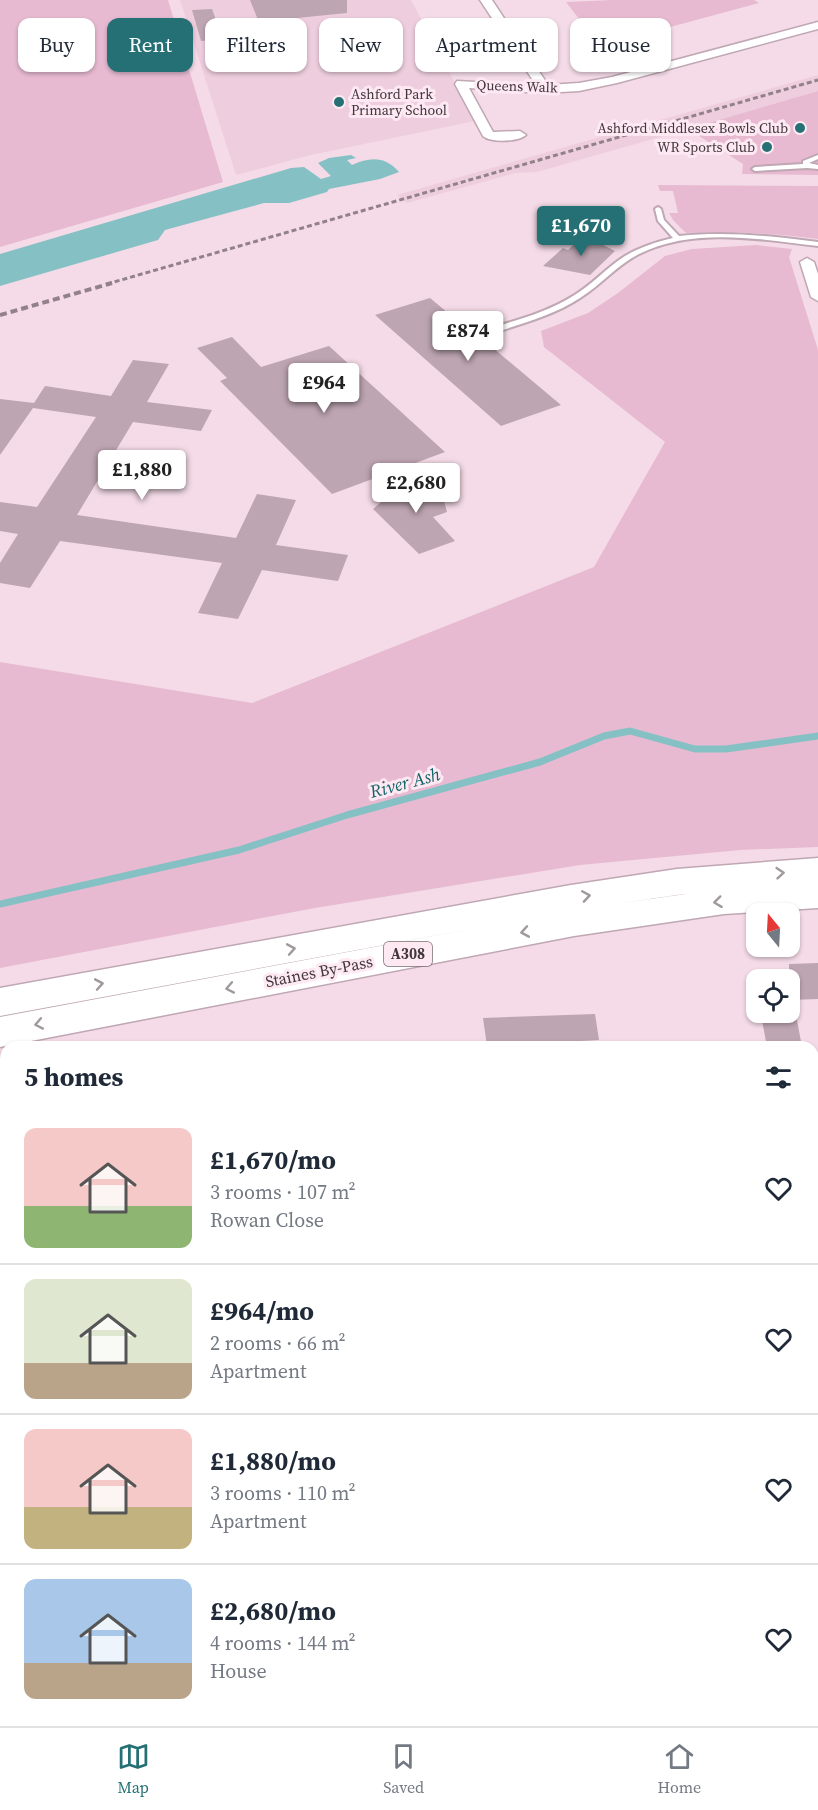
<!DOCTYPE html>
<html lang="en">
<head>
<meta charset="utf-8">
<style>
  :root { --surface:#fff; --page:#f2f2f3; --text:#1f2937; --muted:#747a83; --line:#e0e1e3; --accent:#257074 }
  body { margin:0; font-family:"Source Serif 4",serif; background:var(--page); color:var(--text); height:100vh; display:flex; flex-direction:column; font-size:22px; white-space:nowrap }
  * { box-sizing:border-box; margin:0 }
  p { font-size:20px; color:var(--muted) }
  .icon { flex:none; width:33px; height:33px; fill:none; stroke:currentColor; stroke-width:2; stroke-linecap:round; stroke-linejoin:round }
  .map { position:relative; flex:1; overflow:hidden }
  .side { position:absolute; left:0px; top:1041px; width:819px; height:686px; display:flex; flex-direction:column; background:var(--surface); border-radius:18px 18px 0 0; box-shadow:0 2px 4px #0004 }
  .side>* { flex:none }
  .top-card { position:absolute; left:18px; top:18px; width:783px; height:54px; display:flex; gap:12px }
  .needle { width:39px; rotate:342deg }
  .buttons { position:absolute; left:746px; top:903px; display:grid; gap:12px }
  .buttons a { display:grid; place-items:center; width:54px; height:54px; border-radius:12px; background:var(--surface); box-shadow:0 2px 4px #0004; font-size:30px }
  .price { position:absolute; translate:-50% -51px; padding:0 14px; border-radius:6px; background:#fff; color:#222; font-size:20px; line-height:39px; filter:drop-shadow(0 2px 3px #0008) }
  .price::after { content:''; position:absolute; left:50%; top:36px; width:18px; height:14px; margin-left:-9px; background:inherit; clip-path:polygon(0 0,100% 0,50% 100%) }
  .price.selected { background:var(--accent); color:#fff }
  ul { padding:0; list-style:none }
  li { display:flex; align-items:center; gap:18px; height:150px; padding:0 24px }
  li+li { border-top:2px solid var(--line) }
  li span { display:grid; place-items:center; flex:none; width:168px; height:120px; border-radius:12px; color:#555 }
  li>.icon { margin-inline-start:auto }
  span .icon { width:72px; height:72px; fill:#fffc; stroke-width:1 }
  li b { font-size:26px }
  h2 { display:flex; justify-content:space-between; align-items:center; height:72px; padding:0 24px; font-size:26px }
  .chip { padding:0 21px; border-radius:12px; background:var(--surface); box-shadow:0 2px 4px #0004; font-size:21px; line-height:54px }
  .chip.selected { background:var(--accent); color:#fff }
  .menu { display:flex; justify-content:space-around; align-items:center; height:84px; border-top:2px solid var(--line); background:var(--surface); font-size:16px; color:var(--muted) }
  .menu a { display:grid; justify-items:center; gap:3px }
  .menu .selected { color:var(--accent) }
  .map>svg:first-child { display:block }
</style>
</head>
<body>
<div class="map">
<svg width="818" height="1726" viewBox="0 0 818 1726">
  <rect width="100%" height="100%" fill="#f4dbe7"/>
  <path fill="#eecede" d="M180 0H411L475 121 311 155 236 175Z
    M818 75V91L688 129 537 172 515 173 407 203 397 195Z"/>
  <path fill="#e7bad1" d="M0 0H168L223 182 0 247Z
    M613 0H754L759 3 600 46 566 2Z
    M818 91V175L742 174 743 164 688 129Z
    M658 185 818 186V239C773 233 730 231 686 233L673 220 669 213H678L673 191H660Z
    M756 245 792 249 789 257 818 350V847L740 850 580 865 315 908 0 968V662L252 703 594 567 665 442 544 347 541 331 588 313 618 293 665 256 692 249Z"/>
  <path fill="#85c1c4" d="M351 155 356 158 347 160 352 165C370 157 385 156 399 172L380 179 329 189 327 192 289 203H264L165 230 158 240 0 286V254L291 168 304 167 321 179 331 176 318 163 329 158Z"/>
  <g fill="none" stroke-linecap="round" stroke-linejoin="round">
    <path stroke="#85c1c4" stroke-width="7" d="M0 904 239 850 347 815 540 762 604 736 630 731 695 749H726L818 736"/>
  </g>
  <path fill="#bda5b1" d="M250 0H347V13L287 19 293 32 264 35Z
    M212 9 223 39 201 41 192 10Z
    M584 235 615 251 590 275 543 266 563 248 568 250Z
    M430 298 478 338 480 337 561 405 501 426 375 315Z
    M232 337 261 367 329 346 445 452 332 494 220 381 227 378 197 348Z
    M133 360 169 364 147 402 212 410 201 431 133 422 77 515 236 538 257 494 296 500 276 545 348 555 338 581 262 570 238 619 198 613 222 563 60 541 30 588 0 583V563L18 534 0 531V502L37 507 96 417 33 408 0 455V399L34 403 45 386 111 396Z
    M416 473 442 494 447 512 433 517 455 541 419 554 373 509Z
    M818 963V999L789 1000V964Z
    M595 1014 599 1040 487 1046 483 1018Z
    M761 1015H796L802 1047H767Z"/>
  <g fill="none" stroke-linecap="round" stroke-linejoin="round">
    <defs>
      <path id="service" d="M818 155V159L809 163 818 165V169L807 168 755 171 752 169 755 167 803 164V161Z
        M658 207 661 209 664 220 679 236C726 231 771 236 818 242V246C759 239 693 227 639 254 617 265 601 285 580 298 556 314 527 322 500 331H494V327C521 319 549 311 573 296 592 285 606 268 625 256 640 247 656 242 673 238L658 221 655 209Z"/>
      <path id="minor" d="M480 0H492L548 85 579 83 612 77 818 22V29L617 83 579 91 543 93 469 88 493 132 520 131 526 135C518 142 491 143 483 136L455 84 457 81 536 85Z
        M807 258 814 262 818 274V301L811 297 800 262Z
        M818 1193V1215L813 1216V1194Z
        M6 1394V1420L0 1422V1396Z
        M271 1720H302L304 1726H273Z
        M394 1720H438L436 1726H392Z
        M661 1720H692L694 1726H663Z"/>
      <path id="trunk" d="M818 858V908L724 914 574 936 0 1047V1017L476 928 0 1016V988L571 885 677 869ZM686 894 615 904 677 895Z"/>
    </defs>
    <use href="#service" stroke="#bfa7b3" stroke-width="4"/>
    <use href="#minor" stroke="#bfa7b3" stroke-width="3"/>
    <use href="#trunk" stroke="#bfa7b3" stroke-width="3"/>
    <use href="#service" fill="#fff" fill-rule="evenodd"/>
    <use href="#minor" fill="#fff" fill-rule="evenodd"/>
    <use href="#trunk" fill="#fff" fill-rule="evenodd"/>
    <path stroke="#928189" stroke-width="3" stroke-dasharray="5 3" stroke-linecap="butt" d="M107 284 818 80"/>
    <path stroke="#928189" stroke-width="4" stroke-dasharray="7 4" stroke-linecap="butt" d="M0 315 112 283"/>
  </g>
  <defs><path id="oneway-chevron" d="M-2-3.5L2.5 0L-2 3.5" fill="none" stroke-width="1.6" stroke-linecap="round" stroke-linejoin="round" transform="scale(1.5)"/></defs>
  <g stroke="#a09a9d">
    <use href="#oneway-chevron" transform="translate(780 873) rotate(-5)"/>
    <use href="#oneway-chevron" transform="translate(586 896) rotate(-9)"/>
    <use href="#oneway-chevron" transform="translate(718 902) rotate(173)"/>
    <use href="#oneway-chevron" transform="translate(525 932) rotate(170)"/>
    <use href="#oneway-chevron" transform="translate(291 949) rotate(-10)"/>
    <use href="#oneway-chevron" transform="translate(99 984) rotate(-10)"/>
    <use href="#oneway-chevron" transform="translate(230 988) rotate(169)"/>
    <use href="#oneway-chevron" transform="translate(39 1024) rotate(169)"/>
  </g>
  <g fill="#257074" stroke="#fee9f3" stroke-width="2">
    <circle cx="339" cy="102" r="6"/>
    <circle cx="800" cy="128" r="6"/>
    <circle cx="767" cy="147" r="6"/>
  </g>
  <g text-anchor="middle" stroke-width="6" stroke-linejoin="round" paint-order="stroke">
    <g font-size="14" fill="#40363b" stroke="#fee9f3">
      <text transform="translate(517 86) rotate(2)" y="5">Queens Walk</text>
    </g>
    <g font-size="14" fill="#40363b" stroke="#fee9f3" text-anchor="end">
      <text x="351" y="99" text-anchor="start">Ashford Park<tspan x="351" dy="16">Primary School</tspan></text>
      <text x="788" y="133">Ashford Middlesex Bowls Club</text>
      <text x="755" y="152">WR Sports Club</text>
    </g>
    <rect fill="#fee9f3" stroke="#796c72" stroke-width="1.5" x="384" y="942" width="48" height="24" rx="4.5"/>
    <g font-size="15" font-weight="bold" fill="#40363b">
      <text x="408" y="959">A308</text>
    </g>
    <g font-size="16" fill="#40363b" stroke="#fee9f3">
      <text transform="translate(319 971) rotate(-11)" y="6">Staines By-Pass</text>
    </g>
    <g font-size="18" font-style="italic" fill="#116468" stroke="#fee9f3">
      <text transform="translate(405 783) rotate(-15)" y="6">River Ash</text>
    </g>
  </g>
</svg>
<div class="buttons">
<a><svg class="needle" viewBox="-14 -14 28 28"><path d="M0-13l5 13h-10z" fill="#e53935"/><path d="M0 13l5-13h-10z" fill="#747a83"/></svg></a>
<a><svg class="icon" aria-label="locate" viewBox="0 0 24 24"><circle cx="12" cy="12" r="6"/><path d="M12 2v4M12 18v4M2 12h4M18 12h4"/></svg></a>
</div>
<b class="price selected" style="left:581px;top:257px">£1,670</b>
<b class="price" style="left:468px;top:362px">£874</b>
<b class="price" style="left:324px;top:414px">£964</b>
<b class="price" style="left:142px;top:501px">£1,880</b>
<b class="price" style="left:416px;top:514px">£2,680</b>
<div class="top-card">
<a class="chip">Buy</a>
<a class="chip selected">Rent</a>
<a class="chip">Filters</a>
<a class="chip">New</a>
<a class="chip">Apartment</a>
<a class="chip">House</a>
</div>
<section class="side">
<h2>5 homes<svg class="icon" aria-label="filters" viewBox="0 0 24 24"><path d="M4 7h16M4 17h16"/><circle cx="9" cy="7" r="2"/><circle cx="15" cy="17" r="2"/></svg></h2>
<ul>
<li><span style="background:linear-gradient(#f6c9c9 65%,#8fb573 0)"><svg class="icon" aria-label="home" viewBox="0 0 24 24"><path d="M3 11l9-7 9 7M6 9v11h12V9"/></svg></span><div><b>£1,670/mo</b><p>3 rooms · 107 m²</p><p>Rowan Close</p></div><svg class="icon" aria-label="heart" viewBox="0 0 24 24"><path d="M12 20l-8-8c-3-5 5-10 8-4 3-6 11-1 8 4z"/></svg></li>
<li><span style="background:linear-gradient(#dfe7d0 70%,#b9a48a 0)"><svg class="icon" aria-label="home" viewBox="0 0 24 24"><path d="M3 11l9-7 9 7M6 9v11h12V9"/></svg></span><div><b>£964/mo</b><p>2 rooms · 66 m²</p><p>Apartment</p></div><svg class="icon" aria-label="heart" viewBox="0 0 24 24"><path d="M12 20l-8-8c-3-5 5-10 8-4 3-6 11-1 8 4z"/></svg></li>
<li><span style="background:linear-gradient(#f6c9c9 65%,#c2b280 0)"><svg class="icon" aria-label="home" viewBox="0 0 24 24"><path d="M3 11l9-7 9 7M6 9v11h12V9"/></svg></span><div><b>£1,880/mo</b><p>3 rooms · 110 m²</p><p>Apartment</p></div><svg class="icon" aria-label="heart" viewBox="0 0 24 24"><path d="M12 20l-8-8c-3-5 5-10 8-4 3-6 11-1 8 4z"/></svg></li>
<li><span style="background:linear-gradient(#a9c7e8 70%,#b9a48a 0)"><svg class="icon" aria-label="home" viewBox="0 0 24 24"><path d="M3 11l9-7 9 7M6 9v11h12V9"/></svg></span><div><b>£2,680/mo</b><p>4 rooms · 144 m²</p><p>House</p></div><svg class="icon" aria-label="heart" viewBox="0 0 24 24"><path d="M12 20l-8-8c-3-5 5-10 8-4 3-6 11-1 8 4z"/></svg></li>
</ul>
</section>
</div>
<nav class="menu">
<a class="selected"><svg class="icon" aria-label="map" viewBox="0 0 24 24"><path d="M3 6l6-2 6 2 6-2v14l-6 2-6-2-6 2zM9 4v14M15 6v14"/></svg>Map</a>
<a><svg class="icon" aria-label="saved" viewBox="0 0 24 24"><path d="M7 4h10v16l-5-4-5 4z"/></svg>Saved</a>
<a><svg class="icon" aria-label="home" viewBox="0 0 24 24"><path d="M3 11l9-7 9 7M6 9v11h12V9"/></svg>Home</a>
</nav>
</body>
</html>
